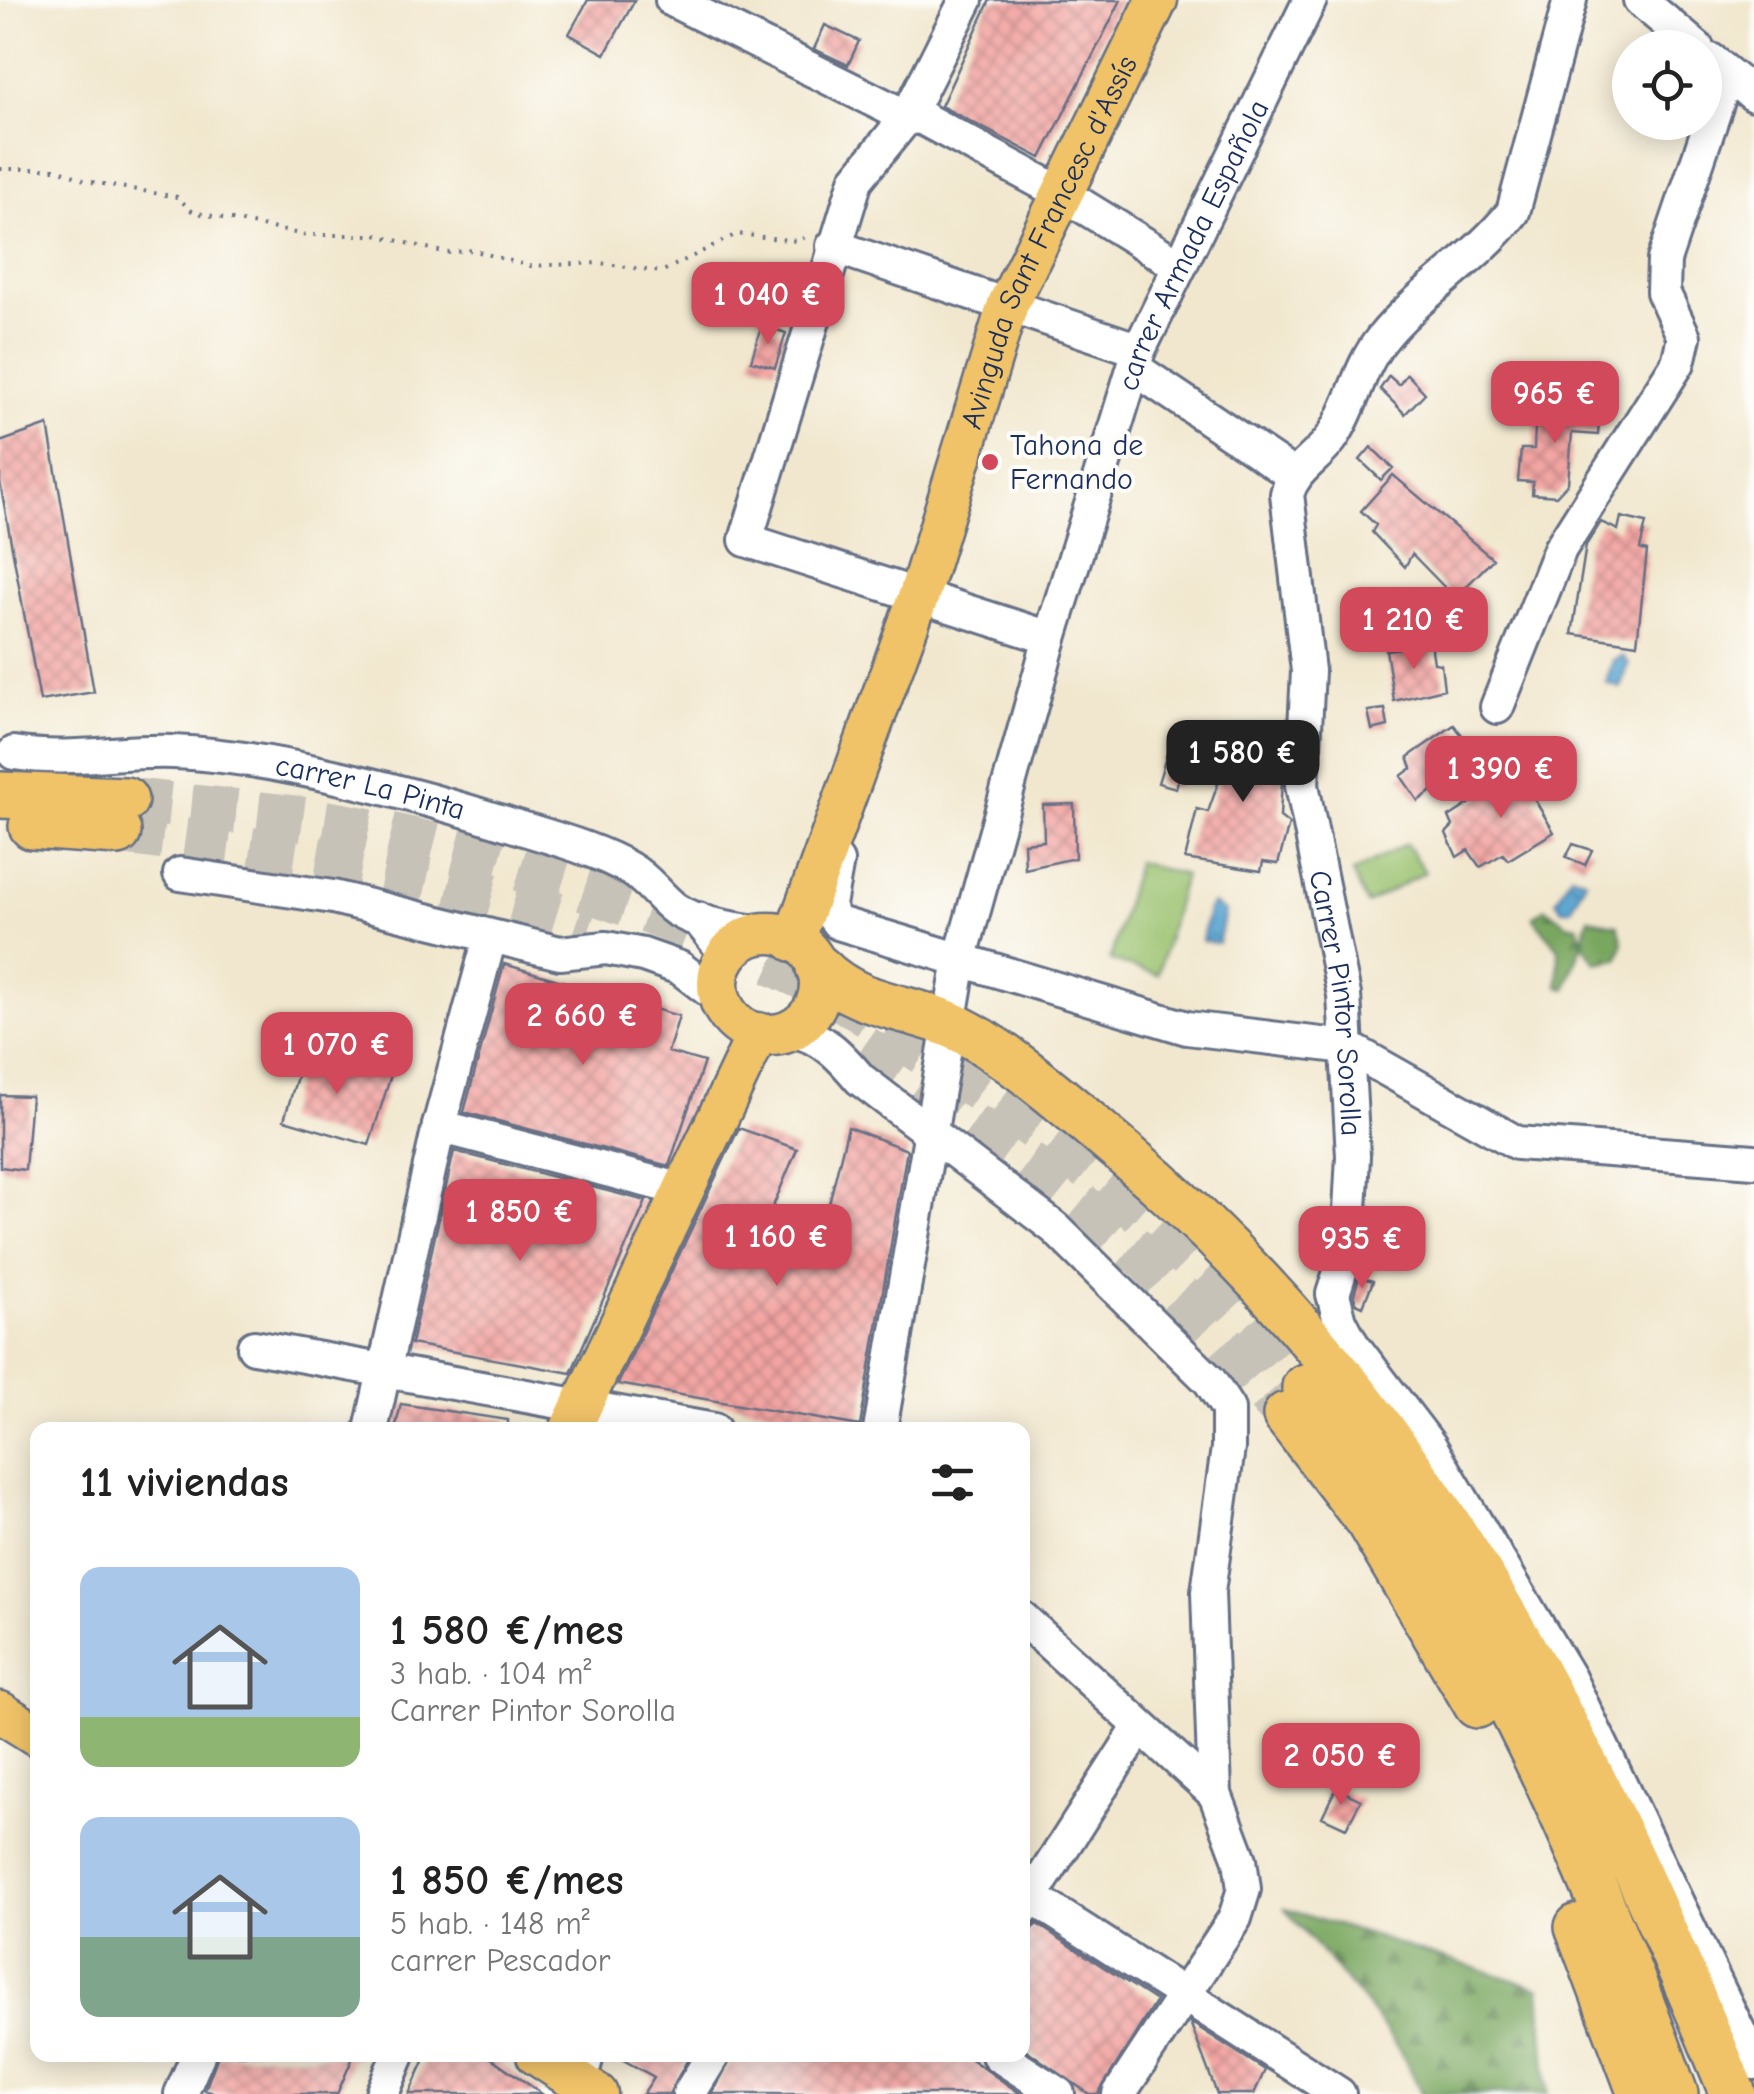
<!DOCTYPE html>
<html lang="es">
<head>
<meta charset="utf-8">
<style>
  :root { --surface:#fff; --page:#f6f6f6; --text:#222; --muted:#767676; --accent:#d1495b }
  body { margin:0; font-family:"Comic Neue",sans-serif; background:var(--page); color:var(--text); height:100vh; display:flex; flex-direction:column; font-size:38px; white-space:nowrap }
  * { box-sizing:border-box; margin:0 }
  p { font-size:32px; color:var(--muted) }
  .icon { flex:none; width:55px; height:55px; fill:none; stroke:currentColor; stroke-width:2; stroke-linecap:round; stroke-linejoin:round }
  .map { position:relative; flex:1; overflow:hidden }
  .details { position:absolute; left:30px; top:1422px; width:1000px; height:640px; display:flex; flex-direction:column; background:var(--surface); border-radius:20px; box-shadow:0 5px 25px #0003 }
  .details>* { flex:none }
  .fabs { position:absolute; left:1612px; top:30px; display:grid; gap:20px }
  .fabs a { display:grid; place-items:center; width:110px; height:110px; border-radius:50%; background:var(--surface); box-shadow:0 5px 25px #0003; font-size:50px }
  .price { position:absolute; translate:-50% -85px; padding:0 22px; border-radius:20px; background:var(--accent); color:#fff; font-size:32px; line-height:65px; filter:drop-shadow(0 2px 5px #0008) }
  .price::after { content:''; position:absolute; left:50%; top:60px; width:30px; height:22px; margin-left:-15px; background:inherit; clip-path:polygon(0 0,100% 0,50% 100%) }
  .price.selected { background:#222; color:#fff }
  ul { padding:0; list-style:none }
  li { display:flex; align-items:center; gap:30px; height:250px; padding:0 50px }
  li span { display:grid; place-items:center; flex:none; width:280px; height:200px; border-radius:20px; color:#555 }
  li>.icon { margin-inline-start:auto }
  span .icon { width:120px; height:120px; fill:#fffc; stroke-width:1 }
  li b { font-size:42px }
  h2 { display:flex; justify-content:space-between; align-items:center; height:120px; padding:0 50px; font-size:42px }
  .map>svg:first-child { display:block }
</style>
</head>
<body>
<div class="map">
<svg width="1754" height="2094" viewBox="0 0 1754 2094">
  <defs>
    <pattern id="forest-firs" width="22" height="20" patternUnits="userSpaceOnUse" patternTransform="scale(2.5)"><rect width="22" height="20" fill="#7aa760"/><path d="M5 1l3.5 6h-7zM16 11l3.5 6h-7z" fill="#638852"/></pattern>
    <pattern id="water-ripples" width="26" height="14" patternUnits="userSpaceOnUse" patternTransform="scale(2.5)"><rect width="26" height="14" fill="#56a3cf"/><path d="M2 4q2-2 4 0t4 0M15 11q2-2 4 0t4 0" fill="none" stroke="#4685ab"/></pattern>
    <pattern id="building-cross-hatch" width="8" height="8" patternUnits="userSpaceOnUse" patternTransform="scale(2.5)"><rect width="8" height="8" fill="#f3a5a2"/><path d="M0 0l8 8M0 8l8-8" fill="none" stroke="#c48787"/></pattern>
  </defs>
  <rect width="100%" height="100%" fill="#fdfcf7"/>
  <filter id="ink" filterUnits="userSpaceOnUse"><feTurbulence type="fractalNoise" baseFrequency=".01" numOctaves="2"/><feDisplacementMap in="SourceGraphic" scale="20" xChannelSelector="R" yChannelSelector="G"/><feConvolveMatrix kernelMatrix="1 2 1 2 8 2 1 2 1" color-interpolation-filters="sRGB"/></filter>
  <filter id="wash" filterUnits="userSpaceOnUse"><feTurbulence type="fractalNoise" baseFrequency=".0048" numOctaves="4" result="noise"/><feDisplacementMap in="SourceGraphic" scale="40" xChannelSelector="R" yChannelSelector="G"/><feGaussianBlur stdDeviation="2.25" result="paint"/><feColorMatrix in="noise" values="0 0 0 0 0 0 0 0 0 0 0 0 0 0 0 0 0 1.4 0 .05"/><feComposite in="paint" operator="in"/></filter>
  <g filter="url(#wash)">
    <rect width="100%" height="100%" fill="#f1e7ce"/>
    <path fill="#99c16d" stroke="#5a7866" stroke-width="2.5" d="M1406 844 1425 872 1367 904 1352 873Z
      M1137 862 1184 875 1158 975 1110 960Z"/>
    <path fill="url(#forest-firs)" stroke="#4a6b5f" stroke-width="2.5" d="M1546 908 1567 924 1578 926 1582 940 1589 918 1618 925 1623 943 1618 959 1597 963 1582 944 1566 989 1558 987 1559 949 1533 917Z
      M1285 1909 1540 1988 1548 2094H1421C1398 2030 1328 1963 1285 1909Z"/>
    <path fill="url(#water-ripples)" stroke="#386996" stroke-width="2.5" d="M1623 656 1629 664 1620 688 1606 683 1613 660Z
      M1571 874 1586 880 1571 909H1562L1556 901Z
      M1213 904 1225 912 1218 943 1202 941 1208 909Z"/>
    <g id="blocks">
      <path fill="url(#building-cross-hatch)" d="M588 0H635L605 54 569 34Z
        M990 0H1121L1041 158 941 106Z
        M825 25 859 41 848 65 814 49Z
        M762 325 786 333 775 368 751 361Z
        M1407 374 1425 393 1405 414 1380 389 1389 376 1399 385Z
        M1536 403 1600 408 1598 435 1572 433 1568 483 1556 496 1532 494 1533 482 1518 481 1521 449H1534Z
        M48 425 94 692 40 701 0 482V442Z
        M1371 447 1393 468 1381 480 1360 460Z
        M1393 475 1493 559 1455 598 1412 554 1405 567 1372 532 1376 525 1361 511Z
        M1621 517 1646 523 1640 549 1647 551 1637 644 1572 634 1586 545 1601 522 1618 530Z
        M1431 644 1434 663 1441 664 1444 689 1394 701 1386 650Z
        M1385 709 1388 726 1372 730 1368 711Z
        M1273 724 1269 743 1281 745 1277 758 1283 760 1280 817 1289 824 1278 864 1263 862 1261 871 1185 859 1197 809 1208 812 1219 781 1213 779 1228 730Z
        M1454 725 1466 740 1457 746 1467 765 1418 801 1401 776 1412 768 1408 757Z
        M1169 747 1186 751 1176 788 1158 783Z
        M1532 763 1540 795 1533 797 1554 832 1508 860 1503 854 1480 867 1468 850 1457 857 1446 833 1453 826 1449 817Z
        M1074 804 1075 858 1025 869 1024 843 1044 841 1043 805Z
        M1573 844 1592 850 1585 865 1566 857Z
        M504 964 679 1016 668 1052 704 1062 669 1166 464 1112Z
        M306 1047 391 1075 369 1145 284 1120Z
        M0 1095 31 1096 25 1170 0 1167Z
        M848 1127 907 1150 860 1426 618 1384 739 1128 797 1149 769 1216 819 1244Z
        M454 1151 646 1201 571 1373 411 1344Z
        M1359 1277 1373 1281 1363 1306 1356 1303 1354 1295Z
        M401 1404 508 1420V1430H395Z
        M1336 1788 1361 1800 1346 1828 1322 1817Z
        M1037 1924 1156 2001 1098 2094H1089L1022 2047V1937Z
        M1190 2022 1265 2070 1254 2094H1217Z
        M218 2055H354L337 2094H215L205 2090Z
        M427 2055H487L542 2094H409Z
        M614 2055H690L669 2094H643L654 2077Z
        M733 2055H965L1021 2094H712Z"/>
    </g>
  </g>
  <g filter="url(#ink)">
    <use href="#blocks" fill-opacity="0" stroke="#666f85" stroke-width="2.5"/>
    <g fill="none" stroke-linecap="round" stroke-linejoin="round">
      <path stroke="#c6c2b8" stroke-width="45" stroke-dasharray="45 22" stroke-linecap="butt" d="M125 800C214 810 306 815 394 836 533 868 671 914 800 976 844 997 887 1028 928 1055 1076 1150 1197 1248 1305 1387
        M118 832C279 852 437 873 591 925
        M863 1047 1041 1173 1147 1259 1286 1415"/>
      <defs>
        <g id="minor">
          <path d="M672 0 907 117 922 118 1063 194 1180 266"/>
          <path d="M966 0 907 117 856 180 746 540 1050 638"/>
          <path id="s1" d="M1570 0 1513 212C1475 261 1419 292 1381 340 1358 369 1353 406 1333 436 1318 459 1295 467 1287 494L1308 671 1302 785 1344 995 1353 1156 1348 1247 1333 1294 1340 1321 1352 1344 1430 1446 1569 1678 1754 2063"/>
          <path d="M1640 0 1697 48"/>
          <path d="M1711 60 1754 95"/>
          <path d="M833 246 1139 350"/>
          <path d="M1134 368 1293 475"/>
          <path d="M1497 707 1560 549 1678 363 1684 337 1663 292 1664 260 1727 74"/>
          <path id="s2" d="M14 753C72 762 116 750 173 752 274 756 419 795 515 826 552 838 596 849 630 869 648 879 659 897 675 909 698 924 729 928 755 932"/>
          <path d="M837 861 828 910 838 923 1187 1028 1347 1047 1517 1143 1754 1161"/>
          <path d="M180 874 333 897 560 953 606 948 643 955 680 968 723 1001"/>
          <path d="M698 919 727 955"/>
          <path d="M793 1030C825 1039 839 1054 860 1079L1055 1228 1210 1381 1228 1409V1448L1208 1592 1215 1794 1240 1860 1244 1889 1235 1918 1119 2094"/>
          <path d="M439 1126 683 1190"/>
          <path d="M254 1347 714 1430"/>
          <path d="M371 1430 439 1126 490 938"/>
          <path id="s3" d="M880 1430 960 960 1050 638 1139 350 1310 0"/>
          <path d="M1022 1618 1215 1794"/>
          <path d="M1022 1891 1339 2094"/>
          <path d="M1022 1911 1132 1739"/>
          <path d="M998 2055 1058 2094"/>
          <path d="M181 2094 198 2055"/>
          <path d="M382 2094 398 2055"/>
          <path d="M577 2094 587 2055"/>
          <path d="M689 2094 713 2055"/>
        </g>
        <g id="major">
          <circle cx="769" cy="984" r="51"/>
          <path id="s4" d="M793 941 919 595 1008 304 1157 0"/>
          <path d="M570 1430 758 1033"/>
          <path d="M0 1712 38 1736"/>
          <path d="M537 2055 597 2094"/>
        </g>
        <path id="highway" d="M0 795 125 800
          M32 826 118 832
          M819 968C856 1006 903 1005 949 1024 1001 1046 1074 1111 1119 1149 1422 1402 1586 1735 1733 2094
          M1305 1387C1478 1604 1581 1834 1675 2094
          M1286 1415 1369 1522 1477 1705
          M1578 1927 1641 2094"/>
      </defs>
      <use href="#minor" stroke="#666f85" stroke-width="38"/>
      <use href="#major" stroke="#666f85" stroke-width="45"/>
      <use href="#highway" stroke="#666f85" stroke-width="50"/>
      <path stroke="#666f85" stroke-width="4" stroke-dasharray="2.5 8" stroke-linecap="butt" d="M0 169H58L86 181 177 197 193 212 305 235H376L447 253 472 250 529 266 600 263 661 272 737 234 797 241 806 237"/>
      <use href="#minor" stroke="#fff" stroke-width="32"/>
      <use href="#major" stroke="#f0c369" stroke-width="40"/>
      <use href="#highway" stroke="#f0c369" stroke-width="45"/>
    </g>
  </g>
  <circle fill="#d1495b" stroke="#fdfcf7" stroke-width="4" cx="990" cy="462" r="10"/>
  <g text-anchor="middle" stroke-width="8" stroke-linejoin="round" paint-order="stroke">
    <g font-size="30" fill="#1b2f5e" stroke="#fdfcf7">
      <text dy="10" stroke="none"><textPath href="#s4" startOffset="745">Avinguda Sant Francesc d'Assís</textPath></text>
      <text dy="10" stroke="none"><textPath href="#s3" startOffset="1230">carrer Armada Española</textPath></text>
      <text dy="10" stroke="none"><textPath href="#s2" startOffset="360">carrer La Pinta</textPath></text>
      <text dy="10" stroke="none"><textPath href="#s1" startOffset="1100">Carrer Pintor Sorolla</textPath></text>
    </g>
    <g font-size="30" fill="#1b2f5e" stroke="#fdfcf7" text-anchor="start">
      <text x="1010" y="455">Tahona de<tspan x="1010" dy="34">Fernando</tspan></text>
    </g>
  </g>
</svg>
<div class="fabs">
<a><svg class="icon" aria-label="locate" viewBox="0 0 24 24"><circle cx="12" cy="12" r="6"/><path d="M12 2v4M12 18v4M2 12h4M18 12h4"/></svg></a>
</div>
<b class="price" style="left:768px;top:347px">1 040 €</b>
<b class="price" style="left:1555px;top:446px">965 €</b>
<b class="price" style="left:1414px;top:672px">1 210 €</b>
<b class="price selected" style="left:1243px;top:805px">1 580 €</b>
<b class="price" style="left:1501px;top:821px">1 390 €</b>
<b class="price" style="left:583px;top:1068px">2 660 €</b>
<b class="price" style="left:337px;top:1097px">1 070 €</b>
<b class="price" style="left:520px;top:1264px">1 850 €</b>
<b class="price" style="left:777px;top:1289px">1 160 €</b>
<b class="price" style="left:1362px;top:1291px">935 €</b>
<b class="price" style="left:1341px;top:1808px">2 050 €</b>
<section class="details">
<h2>11 viviendas<svg class="icon" aria-label="filters" viewBox="0 0 24 24"><path d="M4 7h16M4 17h16"/><circle cx="9" cy="7" r="2"/><circle cx="15" cy="17" r="2"/></svg></h2>
<ul>
<li><span style="background:linear-gradient(#a9c7e8 75%,#8fb573 0)"><svg class="icon" aria-label="home" viewBox="0 0 24 24"><path d="M3 11l9-7 9 7M6 9v11h12V9"/></svg></span><div><b>1 580 €/mes</b><p>3 hab. · 104 m²</p><p>Carrer Pintor Sorolla</p></div></li>
<li><span style="background:linear-gradient(#a9c7e8 60%,#7fa58c 0)"><svg class="icon" aria-label="home" viewBox="0 0 24 24"><path d="M3 11l9-7 9 7M6 9v11h12V9"/></svg></span><div><b>1 850 €/mes</b><p>5 hab. · 148 m²</p><p>carrer Pescador</p></div></li>
</ul>
</section>
</div>
</body>
</html>
